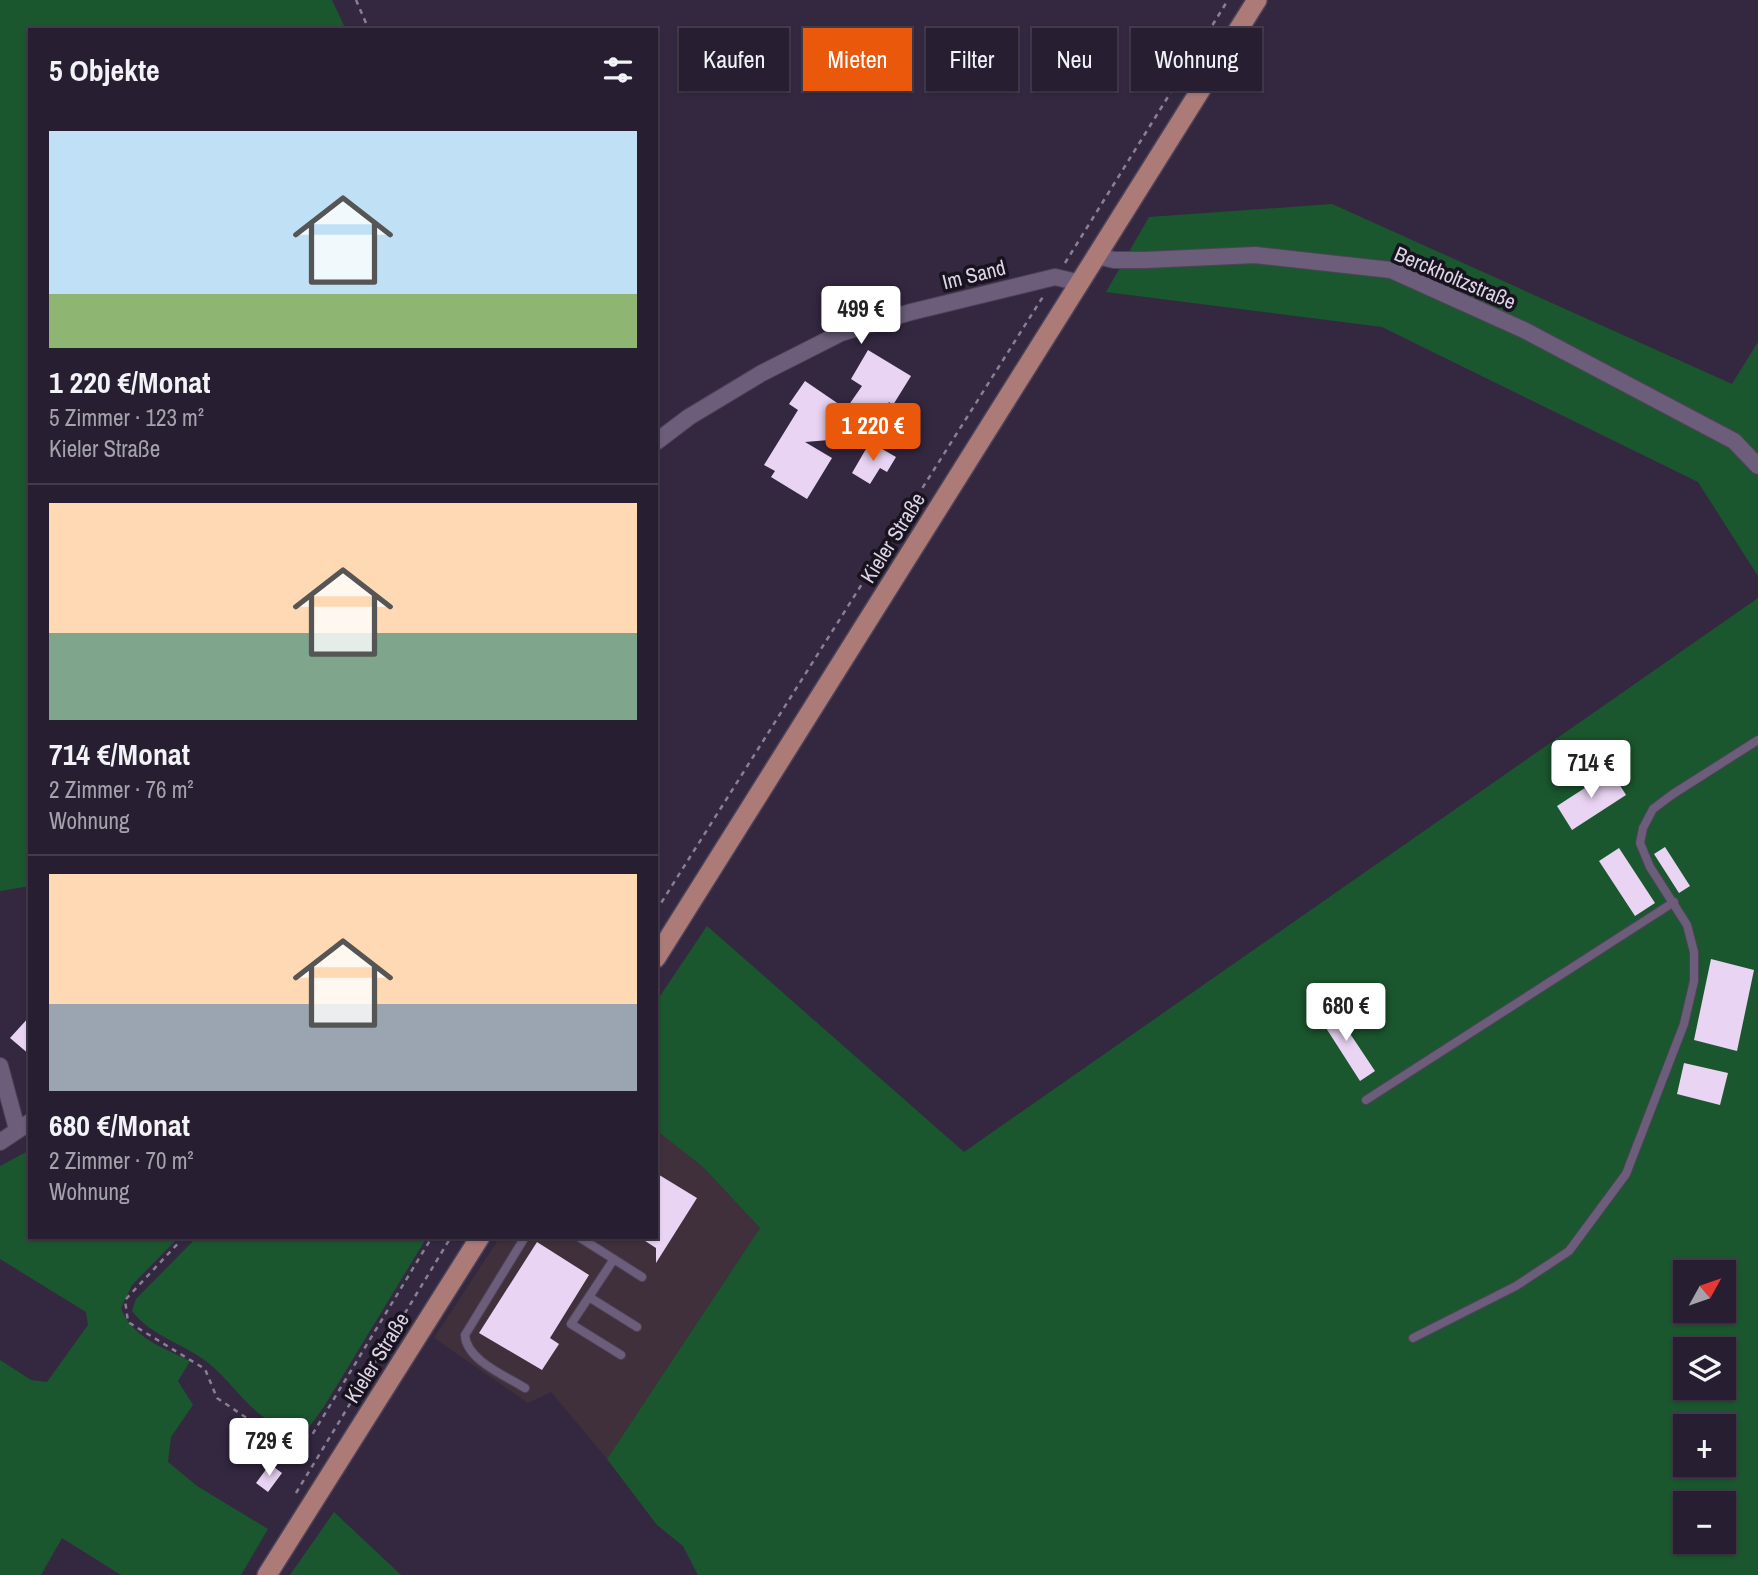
<!DOCTYPE html>
<html lang="de">
<head>
<meta charset="utf-8">
<style>
  :root { --surface:#271e31; --page:#332b3d; --text:#f1f3f6; --muted:#a4a2ab; --line:#433c4d; --accent:#ea580c }
  body { margin:0; font-family:"Archivo Narrow",sans-serif; background:var(--page); color:var(--text); height:100vh; display:flex; flex-direction:column; font-size:26px; white-space:nowrap }
  * { box-sizing:border-box; margin:0 }
  p { font-size:23px; color:var(--muted) }
  .icon { flex:none; width:38px; height:38px; fill:none; stroke:currentColor; stroke-width:2; stroke-linecap:round; stroke-linejoin:round }
  .map { position:relative; flex:1; overflow:hidden }
  .sheet { position:absolute; left:28px; top:28px; width:630px; height:1211px; display:flex; flex-direction:column; background:var(--surface); border-radius:0px; box-shadow:0 2px 5px #0004,0 0 0 2px var(--line) }
  .sheet>* { flex:none }
  .guide { position:absolute; left:679px; top:28px; width:665px; height:63px; display:flex; gap:14px }
  .needle { width:46px; rotate:50deg }
  .fabs { position:absolute; left:1673px; top:1260px; display:grid; gap:14px }
  .fabs a { display:grid; place-items:center; width:63px; height:63px; border-radius:0px; background:var(--surface); box-shadow:0 2px 5px #0004,0 0 0 2px var(--line); font-size:35px }
  .price { position:absolute; translate:-50% -60px; padding:0 16px; border-radius:7px; background:#fff; color:#222; font-size:23px; line-height:46px; filter:drop-shadow(0 2px 4px #0008) }
  .price::after { content:''; position:absolute; left:50%; top:42px; width:21px; height:16px; margin-left:-10px; background:inherit; clip-path:polygon(0 0,100% 0,50% 100%) }
  .price.active { background:var(--accent); color:#fff }
  ul { padding:0; list-style:none }
  li { display:grid; align-content:center; gap:14px; height:371px; padding:0 21px }
  li+li { border-top:2px solid var(--line) }
  li span { display:grid; place-items:center; height:217px; border-radius:0px; color:#555 }
  li>.icon { margin-inline-start:auto }
  span .icon { width:126px; height:126px; fill:#fffc; stroke-width:1 }
  li b { font-size:30px }
  h2 { display:flex; justify-content:space-between; align-items:center; height:84px; padding:0 21px; font-size:30px }
  .pill { padding:0 24px; border-radius:0px; background:var(--surface); box-shadow:0 2px 5px #0004,0 0 0 2px var(--line); font-size:24px; line-height:63px }
  .pill.active { background:var(--accent); color:#fff }
  .map>svg:first-child { display:block }
</style>
</head>
<body>
<div class="map">
<svg width="1758" height="1575" viewBox="0 0 1758 1575">
  <rect width="100%" height="100%" fill="#342841"/>
  <path fill="#40303b" d="M656 1130 703 1167 760 1228 607 1459 551 1392 528 1403 434 1338 500 1237H656Z"/>
  <path fill="#1b572e" fill-rule="evenodd" d="M0 0H332L346 30H30V886L0 891Z
    M1332 204 1732 384 1758 342V576L1698 482 1382 327 1106 292 1149 217Z
    M1758 598V1575H698L683 1546 657 1525 607 1459 760 1228 703 1167 656 1130V1002L707 926 964 1152ZM1685 1272H1724V1311H1685ZM1685 1349H1724V1388H1685ZM1685 1426H1724V1465H1685ZM1685 1503H1724V1542H1685Z
    M30 1150V1237H179L132 1285 121 1308C131 1337 164 1348 190 1361L178 1381 193 1405 171 1437 168 1462 197 1486 268 1529 241 1575H121L62 1538 41 1575H0V1360L31 1380 47 1382 88 1325 86 1312 0 1259V1166Z
    M197 1237H427L325 1405 308 1429C295 1429 283 1428 271 1422 247 1408 232 1383 212 1366 187 1344 153 1338 132 1311L136 1299Z
    M334 1512 401 1575H290Z"/>
  <path fill="#e9d4f3" d="M868 350 911 376 893 405 889 402 865 437 805 442 832 458 807 499 771 477 775 471 764 465 798 410 789 404 805 381 846 409 862 386 851 379Z
    M870 442 896 457 887 472 880 468 870 484 852 473Z
    M1611 771 1626 795 1572 830 1557 806Z
    M1665 847 1690 886 1679 893 1654 854Z
    M1619 848 1655 903 1635 916 1599 861Z
    M1711 959 1754 970 1737 1051 1694 1040Z
    M1331 1005 1375 1071 1360 1081 1317 1014Z
    M30 1016V1055L10 1038Z
    M1684 1063 1728 1073 1720 1105 1677 1094Z
    M656 1173 697 1198 656 1263V1248L639 1237H656Z
    M537 1242 589 1275 550 1338 559 1344 542 1370 479 1333Z
    M270 1464 282 1473 268 1492 256 1483Z"/>
  <g fill="none" stroke-linecap="round" stroke-linejoin="round">
    <defs>
      <path id="service" d="M1366 1100 1674 902
        M525 1237 465 1335C466 1360 506 1376 525 1388
        M579 1237 642 1277
        M614 1259 571 1324 621 1355
        M589 1297 637 1327
        M1413 1338 1516 1286 1569 1251 1626 1174 1684 1024 1694 981V952L1687 925 1650 867 1640 843 1643 828 1653 809 1673 794 1758 740"/>
      <path id="minor" d="M1097 256 1114 260H1145L1255 255 1391 270 1524 330 1734 441 1758 466
        M656 442 689 417 762 373 841 333 911 312 1055 277 1081 283
        M0 1066 17 1129
        M0 1142 30 1122"/>
      <path id="primary" d="M656 958 1257 0
        M267 1575 480 1237"/>
    </defs>
    <use href="#service" stroke="#4e4359" stroke-width="10"/>
    <use href="#minor" stroke="#4e4359" stroke-width="18"/>
    <use href="#primary" stroke="#4e4359" stroke-width="22"/>
    <path stroke="#897f94" stroke-width="2.5" stroke-dasharray="5 5" stroke-linecap="butt" d="M356 0 369 30
      M1065 263 1228 0
      M656 911 1044 295
      M184 1237 125 1300 128 1322 205 1369 217 1398 281 1441 312 1435 432 1237
      M296 1493 451 1237"/>
    <use href="#service" stroke="#6c5e7a" stroke-width="8"/>
    <use href="#minor" stroke="#6c5e7a" stroke-width="16"/>
    <use href="#primary" stroke="#ac7b78" stroke-width="19"/>
  </g>
  <g text-anchor="middle" stroke-width="7" stroke-linejoin="round" paint-order="stroke">
    <g font-size="21" fill="#ddd5e6" stroke="#19131f">
      <text transform="translate(974 275) rotate(-14)" y="7">Im Sand</text>
      <text transform="translate(1455 278) rotate(23)" y="7">Berckholtzstraße</text>
      <text transform="translate(893 538) rotate(-58)" y="7">Kieler Straße</text>
      <text transform="translate(377 1358) rotate(-58)" y="7">Kieler Straße</text>
    </g>
  </g>
</svg>
<div class="fabs">
<a><svg class="needle" viewBox="-14 -14 28 28"><path d="M0-13l5 13h-10z" fill="#e53935"/><path d="M0 13l5-13h-10z" fill="#a4a2ab"/></svg></a>
<a><svg class="icon" aria-label="layers" viewBox="0 0 24 24"><path d="M12 4l9 5-9 5-9-5zM3 14l9 5 9-5"/></svg></a>
<a>+</a>
<a>−</a>
</div>
<b class="price" style="left:861px;top:346px">499 €</b>
<b class="price active" style="left:873px;top:463px">1 220 €</b>
<b class="price" style="left:1591px;top:800px">714 €</b>
<b class="price" style="left:1346px;top:1043px">680 €</b>
<b class="price" style="left:269px;top:1478px">729 €</b>
<div class="guide">
<a class="pill">Kaufen</a>
<a class="pill active">Mieten</a>
<a class="pill">Filter</a>
<a class="pill">Neu</a>
<a class="pill">Wohnung</a>
</div>
<section class="sheet">
<h2>5 Objekte<svg class="icon" aria-label="filters" viewBox="0 0 24 24"><path d="M4 7h16M4 17h16"/><circle cx="9" cy="7" r="2"/><circle cx="15" cy="17" r="2"/></svg></h2>
<ul>
<li><span style="background:linear-gradient(#bfe0f5 75%,#8fb573 0)"><svg class="icon" aria-label="home" viewBox="0 0 24 24"><path d="M3 11l9-7 9 7M6 9v11h12V9"/></svg></span><div><b>1 220 €/Monat</b><p>5 Zimmer · 123 m²</p><p>Kieler Straße</p></div></li>
<li><span style="background:linear-gradient(#ffd9b3 60%,#7fa58c 0)"><svg class="icon" aria-label="home" viewBox="0 0 24 24"><path d="M3 11l9-7 9 7M6 9v11h12V9"/></svg></span><div><b>714 €/Monat</b><p>2 Zimmer · 76 m²</p><p>Wohnung</p></div></li>
<li><span style="background:linear-gradient(#ffd9b3 60%,#9aa5b1 0)"><svg class="icon" aria-label="home" viewBox="0 0 24 24"><path d="M3 11l9-7 9 7M6 9v11h12V9"/></svg></span><div><b>680 €/Monat</b><p>2 Zimmer · 70 m²</p><p>Wohnung</p></div></li>
</ul>
</section>
</div>
</body>
</html>
